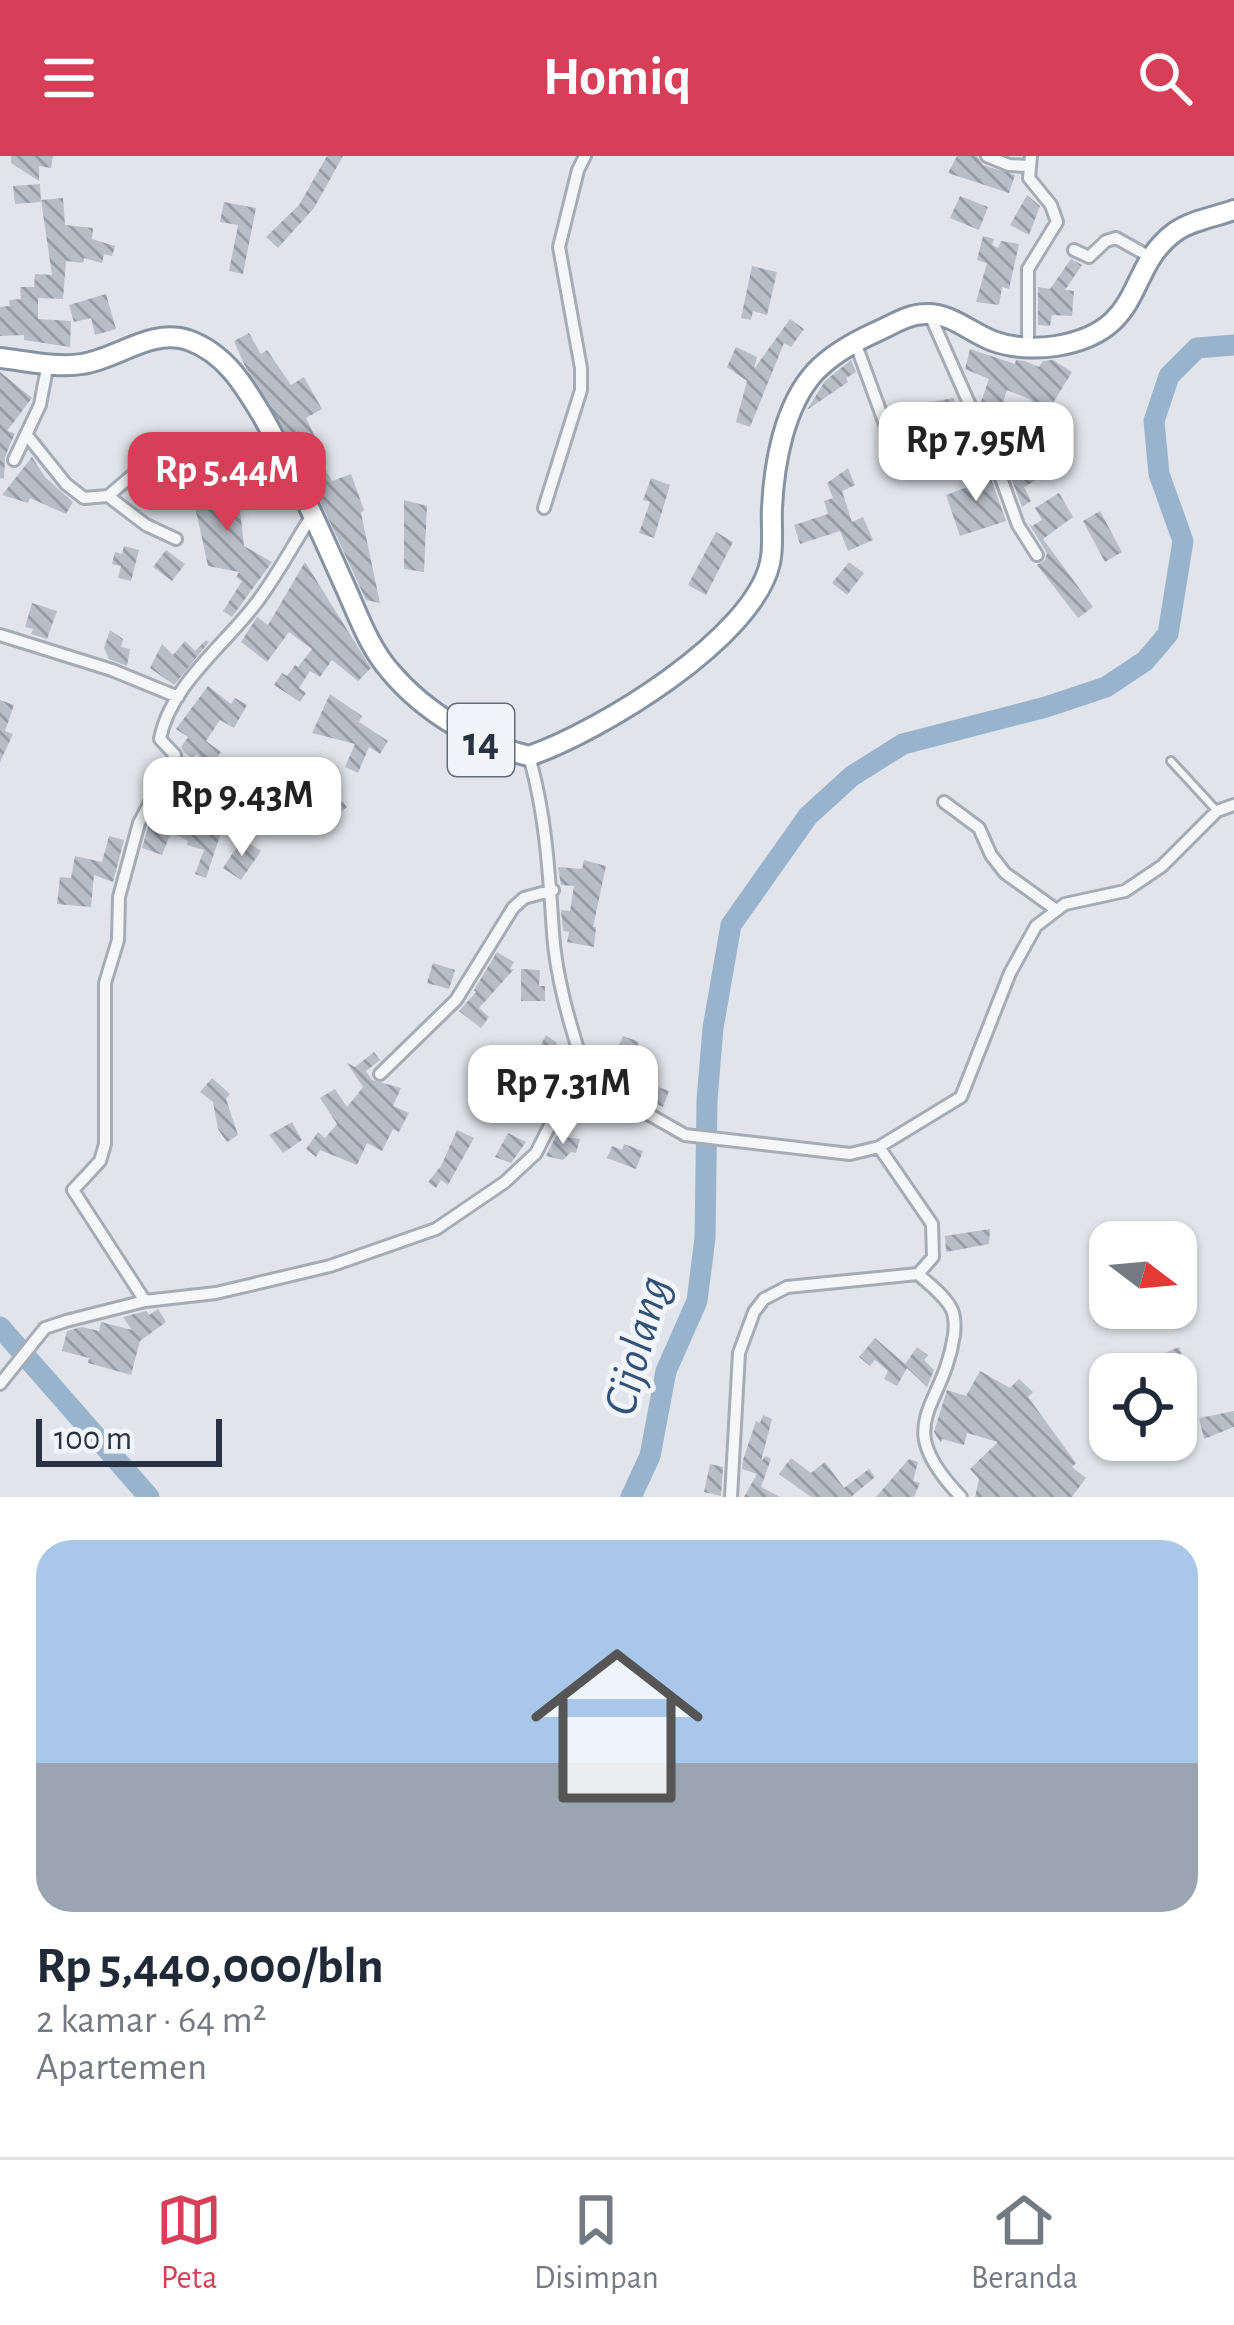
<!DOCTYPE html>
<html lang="id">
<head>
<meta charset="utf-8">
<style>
  :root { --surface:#fff; --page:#f6f6f7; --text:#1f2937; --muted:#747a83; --line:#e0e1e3; --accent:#d63f57 }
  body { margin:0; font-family:"Alegreya Sans",sans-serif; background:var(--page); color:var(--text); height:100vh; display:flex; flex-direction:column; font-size:45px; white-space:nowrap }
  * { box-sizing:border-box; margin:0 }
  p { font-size:39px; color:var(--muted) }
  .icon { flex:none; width:66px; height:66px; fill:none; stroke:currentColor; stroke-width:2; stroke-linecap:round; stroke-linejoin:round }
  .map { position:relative; height:1341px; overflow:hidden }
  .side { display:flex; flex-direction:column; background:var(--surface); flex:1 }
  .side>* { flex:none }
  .needle { width:78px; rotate:106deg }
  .tools { position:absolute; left:1089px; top:1065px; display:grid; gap:24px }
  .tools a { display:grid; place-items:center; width:108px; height:108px; border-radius:24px; background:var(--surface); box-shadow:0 3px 9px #0004; font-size:60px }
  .scale { position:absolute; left:36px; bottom:30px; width:186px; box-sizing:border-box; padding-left:12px; border:6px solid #283243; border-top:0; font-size:33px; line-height:42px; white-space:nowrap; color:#283243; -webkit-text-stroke:9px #f1f4f8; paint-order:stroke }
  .price { position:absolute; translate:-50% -102px; padding:0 27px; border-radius:24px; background:#fff; color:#222; font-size:39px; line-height:78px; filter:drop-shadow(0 3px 6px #0008) }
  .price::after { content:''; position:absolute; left:50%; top:72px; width:36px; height:27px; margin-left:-18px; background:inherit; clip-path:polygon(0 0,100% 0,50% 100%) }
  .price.selected { background:var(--accent); color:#fff }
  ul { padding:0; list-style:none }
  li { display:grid; align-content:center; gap:24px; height:636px; padding:0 36px }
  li+li { border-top:3px solid var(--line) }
  li span { display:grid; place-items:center; height:372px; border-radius:36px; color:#555 }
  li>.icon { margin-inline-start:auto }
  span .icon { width:216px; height:216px; fill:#fffc; stroke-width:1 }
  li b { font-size:51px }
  header { display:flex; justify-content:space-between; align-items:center; height:156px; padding:0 36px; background:var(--accent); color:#fff; font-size:54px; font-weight:700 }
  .menu { display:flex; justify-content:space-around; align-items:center; height:168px; border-top:3px solid var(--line); background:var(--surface); font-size:33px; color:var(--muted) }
  .menu a { display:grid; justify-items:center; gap:6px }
  .menu .selected { color:var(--accent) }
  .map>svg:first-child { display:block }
</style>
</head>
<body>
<header><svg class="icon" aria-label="menu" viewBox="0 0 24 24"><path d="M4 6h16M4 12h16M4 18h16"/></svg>Homiq<svg class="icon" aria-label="search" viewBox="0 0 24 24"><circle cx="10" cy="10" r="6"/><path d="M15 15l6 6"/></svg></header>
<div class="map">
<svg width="1234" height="1341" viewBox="0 0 1234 1341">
  <defs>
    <pattern id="building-back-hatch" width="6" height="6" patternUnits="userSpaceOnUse" patternTransform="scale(3)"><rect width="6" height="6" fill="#b8bec8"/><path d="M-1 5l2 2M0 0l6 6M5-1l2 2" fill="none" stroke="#969ba4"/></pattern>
  </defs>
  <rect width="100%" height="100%" fill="#e1e5eb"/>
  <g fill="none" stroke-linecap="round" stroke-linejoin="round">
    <path stroke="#9ab3cd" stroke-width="21" d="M0 1171 149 1341
      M631 1341 650 1300 666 1215 697 1145 705 1082 707 944 713 872 731 769 808 660 852 620 903 588 1046 551 1106 531 1145 505 1168 478 1183 385 1159 318 1154 265 1169 220 1197 192 1234 189"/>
  </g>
  <path fill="url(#building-back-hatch)" d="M11 0H53L51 12 39 10V25L11 7Z
    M327 0H343L314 52 278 92 266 81 299 49Z
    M957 0H977L983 9 1015 19 1009 37 948 17Z
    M40 28 41 46 15 48 13 30Z
    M1027 39 1040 50 1029 79 1010 69Z
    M960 40 988 51 979 74 950 62Z
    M63 42 65 69 93 72 92 83 115 90 112 100 104 98 102 107 84 102 83 107 66 105 63 143 38 142V163L71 165 70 191 24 184V179L0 180V151L10 150 9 144 21 143 20 131H34L35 118 52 119 41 44Z
    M224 46 256 52 243 118 229 115 238 69 220 66Z
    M983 80 994 83 992 89 998 92 1001 85 1019 88 1009 133 1002 131 999 149 976 146 987 107 977 104Z
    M1071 103 1082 109 1065 134 1074 135 1072 160 1052 159 1050 170 1038 169V131L1050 133Z
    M752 110 777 116 767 159 753 155 751 164 741 162Z
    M106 138 116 173 95 179 91 162 74 166 69 149Z
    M790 163 804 173 791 191 784 187 750 271 736 266 747 225 727 211 736 191 757 201 754 213Z
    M249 177 261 198 267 194 291 229 304 221 322 253 306 262 317 285 311 289 332 325 351 318 364 354 361 357 380 447 366 444 297 295 245 210 234 185Z
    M970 193 1015 208 1016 204 1025 205 1039 211 1043 205 1053 204 1072 216 1053 247 1067 254 1058 272 1026 254 1032 244 1007 234 1000 256 980 249 989 223 965 213Z
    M851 204 856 216 846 222 848 226 807 254 825 225Z
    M0 216 32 242 7 275 15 277 5 301 4 323 0 322Z
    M954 242 963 283 928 288V283L902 286 895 258 903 257 902 251Z
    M32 301 45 321 73 346 66 358 30 342 28 347 2 339Z
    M985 306 1006 365 960 380 946 339 978 327 973 310Z
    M236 307 203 322 236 319 244 390 272 406 232 461 223 455 242 425 236 421 239 416 208 410 194 346 203 344 201 309Z
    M848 312 855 329 842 335 852 366 863 361 873 384 848 395 840 375 800 388 794 369 828 358 824 345 833 342 827 327Z
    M1029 312 1036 324 1024 331 1031 345 1022 351 1011 321Z
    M651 322 670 329 654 382 639 377 650 346 643 344Z
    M1059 337 1073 361 1043 383 1093 451 1078 462 1037 409 1045 404 1047 397 1029 368 1032 370 1042 364 1035 352Z
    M404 344 427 350 424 416 404 413Z
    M1100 355 1122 396 1105 406 1083 365Z
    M716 376 733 386 706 439 688 429Z
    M124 390 139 394 131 425 118 422 121 410 112 408 115 396 122 398Z
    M166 394 185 408 172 425 153 411Z
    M305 406 371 512 358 525 332 504 320 521 310 515 299 532 306 537 300 546 274 529 282 517 287 520 295 509 298 511 312 493 289 476 267 506 241 486 257 461 268 469Z
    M849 406 864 417 847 439 832 427Z
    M32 447 57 455 47 483 31 478 33 473 25 471Z
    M110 474 123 483 121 491 130 493 127 510 109 503 104 492Z
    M206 484 209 486 174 529 150 512 162 488 173 499 185 485 195 495Z
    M208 530 231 548 235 542 247 549 234 572 220 564 206 585 221 596 211 609 196 598 193 603 184 596 181 591 188 581 176 573Z
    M330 538 362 560 359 566 388 585 380 598 369 591 358 617 345 611 355 588 312 577Z
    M0 544 14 549 5 575 13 578 0 606Z
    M308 605 347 651 333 663 314 642 302 654 281 630Z
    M175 619 185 625 179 636 196 645 187 662 208 669 213 640 231 646 206 722 195 718 204 694 187 689 188 685 171 676 162 699 142 692 148 671Z
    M109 680 124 684 113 726 94 719 91 751 57 748 60 721 71 722 75 700 102 706Z
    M242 683 261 695 241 724 223 712Z
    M584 704 606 710 593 771H596L594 791 567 786 569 776 563 775 561 754 570 755 574 730 561 729 558 711 582 713Z
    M497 796 514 806 510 813H514L479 852 489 861 481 872 459 855 476 836 474 834Z
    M433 807 455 814 449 833 427 827Z
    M521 813 540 814 539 830H545V845H521Z
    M546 879 557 887 552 897 571 906 552 943 538 936 549 911 535 901Z
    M623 880 639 886 630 912 635 914 633 922 669 935 663 951 628 935 616 924 617 920 607 916Z
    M374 896 380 904 366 915 372 924 401 932 393 950 409 957 399 976 393 973 382 995 367 987 357 1009 320 994 316 1001 306 993 318 976 325 982 337 968 320 942 335 933 347 951 363 931 347 907 355 911Z
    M212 922 230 938 226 943 238 979 227 986 218 973 213 946 200 936Z
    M292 966 302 984 283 997 269 979Z
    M457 974 474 982 448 1029 441 1024 436 1032 428 1026 441 1010Z
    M508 977 526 986 511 1007 495 1001Z
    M556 980 580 983 576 997 571 996 563 1004 546 1000Z
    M624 988 643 995 636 1013 607 1002 612 990 622 994Z
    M990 1073 989 1088 946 1096 945 1080Z
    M158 1153 166 1166 140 1185 131 1219 88 1207 89 1202 62 1195 67 1175 82 1171 99 1175 101 1166 132 1174 123 1161 146 1155 149 1159Z
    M875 1182 905 1208 917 1191 928 1199 924 1204 934 1214 927 1231 907 1212 897 1230 884 1223 888 1215 875 1204 870 1210 859 1201Z
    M1179 1191 1190 1220 1176 1225V1218H1168L1160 1199Z
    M980 1215 1010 1232 1019 1223 1033 1236 1028 1241 1076 1307 1072 1311 1086 1322 1072 1341H975L979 1323 970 1313 998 1286 967 1277 964 1289 942 1283 941 1287 934 1276 947 1234 966 1240Z
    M1234 1255V1271L1204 1283 1199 1262Z
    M763 1259 772 1263 761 1305 766 1300 771 1303 761 1331 780 1341H744L757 1318 742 1313 743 1304 756 1265 760 1267Z
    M791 1302 811 1317 825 1306 844 1332 869 1313 875 1321 851 1341H811L779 1318Z
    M909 1303 918 1306 913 1325 920 1327 914 1341H876Z
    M710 1308 723 1311 721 1340 704 1336Z"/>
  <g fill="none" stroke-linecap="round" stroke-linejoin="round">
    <defs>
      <path id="service" d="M1171 605 1217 655"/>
      <path id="minor" d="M987 0 1009 9 1028 10
        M1074 94 1089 101 1106 85 1116 82 1152 102
        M929 157 996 308 1018 369 1037 399
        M855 186 893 290
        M1028 191V113L1057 66 1051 49 1029 22 1031 0
        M26 278 66 328 84 342 108 340 135 317
        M14 304 40 249 48 207
        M108 340 146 369 176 383
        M544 352 581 234V212L559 91 578 14 585 0
        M0 479 112 514 178 541
        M944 646 979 672 991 699 1005 717 1055 753
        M582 906 622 943 685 979 850 998 879 991 961 941 1010 817 1036 770 1065 748 1125 735 1162 710 1217 655 1234 649
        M380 918 456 844 513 752 524 742 553 734
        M918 1118C929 1128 944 1139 951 1152 955 1159 955 1170 954 1179 943 1255 889 1266 961 1341
        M145 1145 73 1034 100 1005 105 988V827L118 784 119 741 139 667 175 599 160 583C170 529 226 488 257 446 278 418 294 387 313 358
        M0 1228 45 1172 66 1165 145 1145 216 1137 330 1110 436 1073 505 1026 536 997 582 906C569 865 556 821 553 777 549 717 546 659 529 600
        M731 1341 739 1197 754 1156 764 1143 787 1131 918 1118 933 1101 932 1068 879 991"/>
      <path id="trunk" d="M0 202C27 205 56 212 82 208 117 203 151 172 188 184 225 197 244 229 263 261 293 314 318 370 343 426 357 456 368 490 390 515 424 556 478 588 529 600 599 576 753 483 770 407 774 389 771 370 772 352 774 308 784 250 815 216 832 198 854 186 876 176 892 169 908 158 926 158 951 157 971 177 993 185 1012 192 1036 193 1056 190 1147 175 1124 113 1175 76 1192 64 1215 61 1234 54"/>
    </defs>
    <use href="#service" stroke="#a6acb5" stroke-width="12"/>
    <use href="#minor" stroke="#a6acb5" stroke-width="16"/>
    <use href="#trunk" stroke="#8792a2" stroke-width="24"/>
    <use href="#service" stroke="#f4f6f8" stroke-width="6"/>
    <use href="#minor" stroke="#f4f6f8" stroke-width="10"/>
    <use href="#trunk" stroke="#fff" stroke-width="18"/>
  </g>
  <g text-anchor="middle" stroke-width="10" stroke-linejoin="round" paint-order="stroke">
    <rect fill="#f1f4f8" stroke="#646c79" stroke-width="3" x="448" y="548" width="66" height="72" rx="9"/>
    <g font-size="42" font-weight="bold" fill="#283243">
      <text x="481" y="599">14</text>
    </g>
    <g font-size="48" font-style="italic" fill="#30517a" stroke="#f1f4f8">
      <text transform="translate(635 1189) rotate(-75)" y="17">Cijolang</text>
    </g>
  </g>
</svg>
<div class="tools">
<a><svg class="needle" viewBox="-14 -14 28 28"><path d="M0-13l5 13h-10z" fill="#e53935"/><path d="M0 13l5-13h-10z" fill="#747a83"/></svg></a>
<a><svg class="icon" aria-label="locate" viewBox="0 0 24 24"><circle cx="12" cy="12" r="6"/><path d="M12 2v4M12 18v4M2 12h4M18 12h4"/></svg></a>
</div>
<div class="scale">100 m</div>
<b class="price" style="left:976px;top:348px">Rp 7.95M</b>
<b class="price selected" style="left:227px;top:378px">Rp 5.44M</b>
<b class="price" style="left:242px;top:703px">Rp 9.43M</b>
<b class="price" style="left:563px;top:991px">Rp 7.31M</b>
</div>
<section class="side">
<ul>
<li><span style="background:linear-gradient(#a9c7e8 60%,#9aa5b1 0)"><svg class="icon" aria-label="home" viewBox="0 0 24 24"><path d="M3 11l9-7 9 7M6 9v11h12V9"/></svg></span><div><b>Rp 5,440,000/bln</b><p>2 kamar · 64 m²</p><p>Apartemen</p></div></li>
</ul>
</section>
<nav class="menu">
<a class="selected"><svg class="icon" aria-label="map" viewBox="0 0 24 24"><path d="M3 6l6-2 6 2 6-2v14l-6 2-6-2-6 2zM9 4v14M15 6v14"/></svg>Peta</a>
<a><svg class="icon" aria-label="saved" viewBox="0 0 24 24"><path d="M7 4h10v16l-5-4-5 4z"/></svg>Disimpan</a>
<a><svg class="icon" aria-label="home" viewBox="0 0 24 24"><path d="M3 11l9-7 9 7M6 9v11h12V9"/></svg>Beranda</a>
</nav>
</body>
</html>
